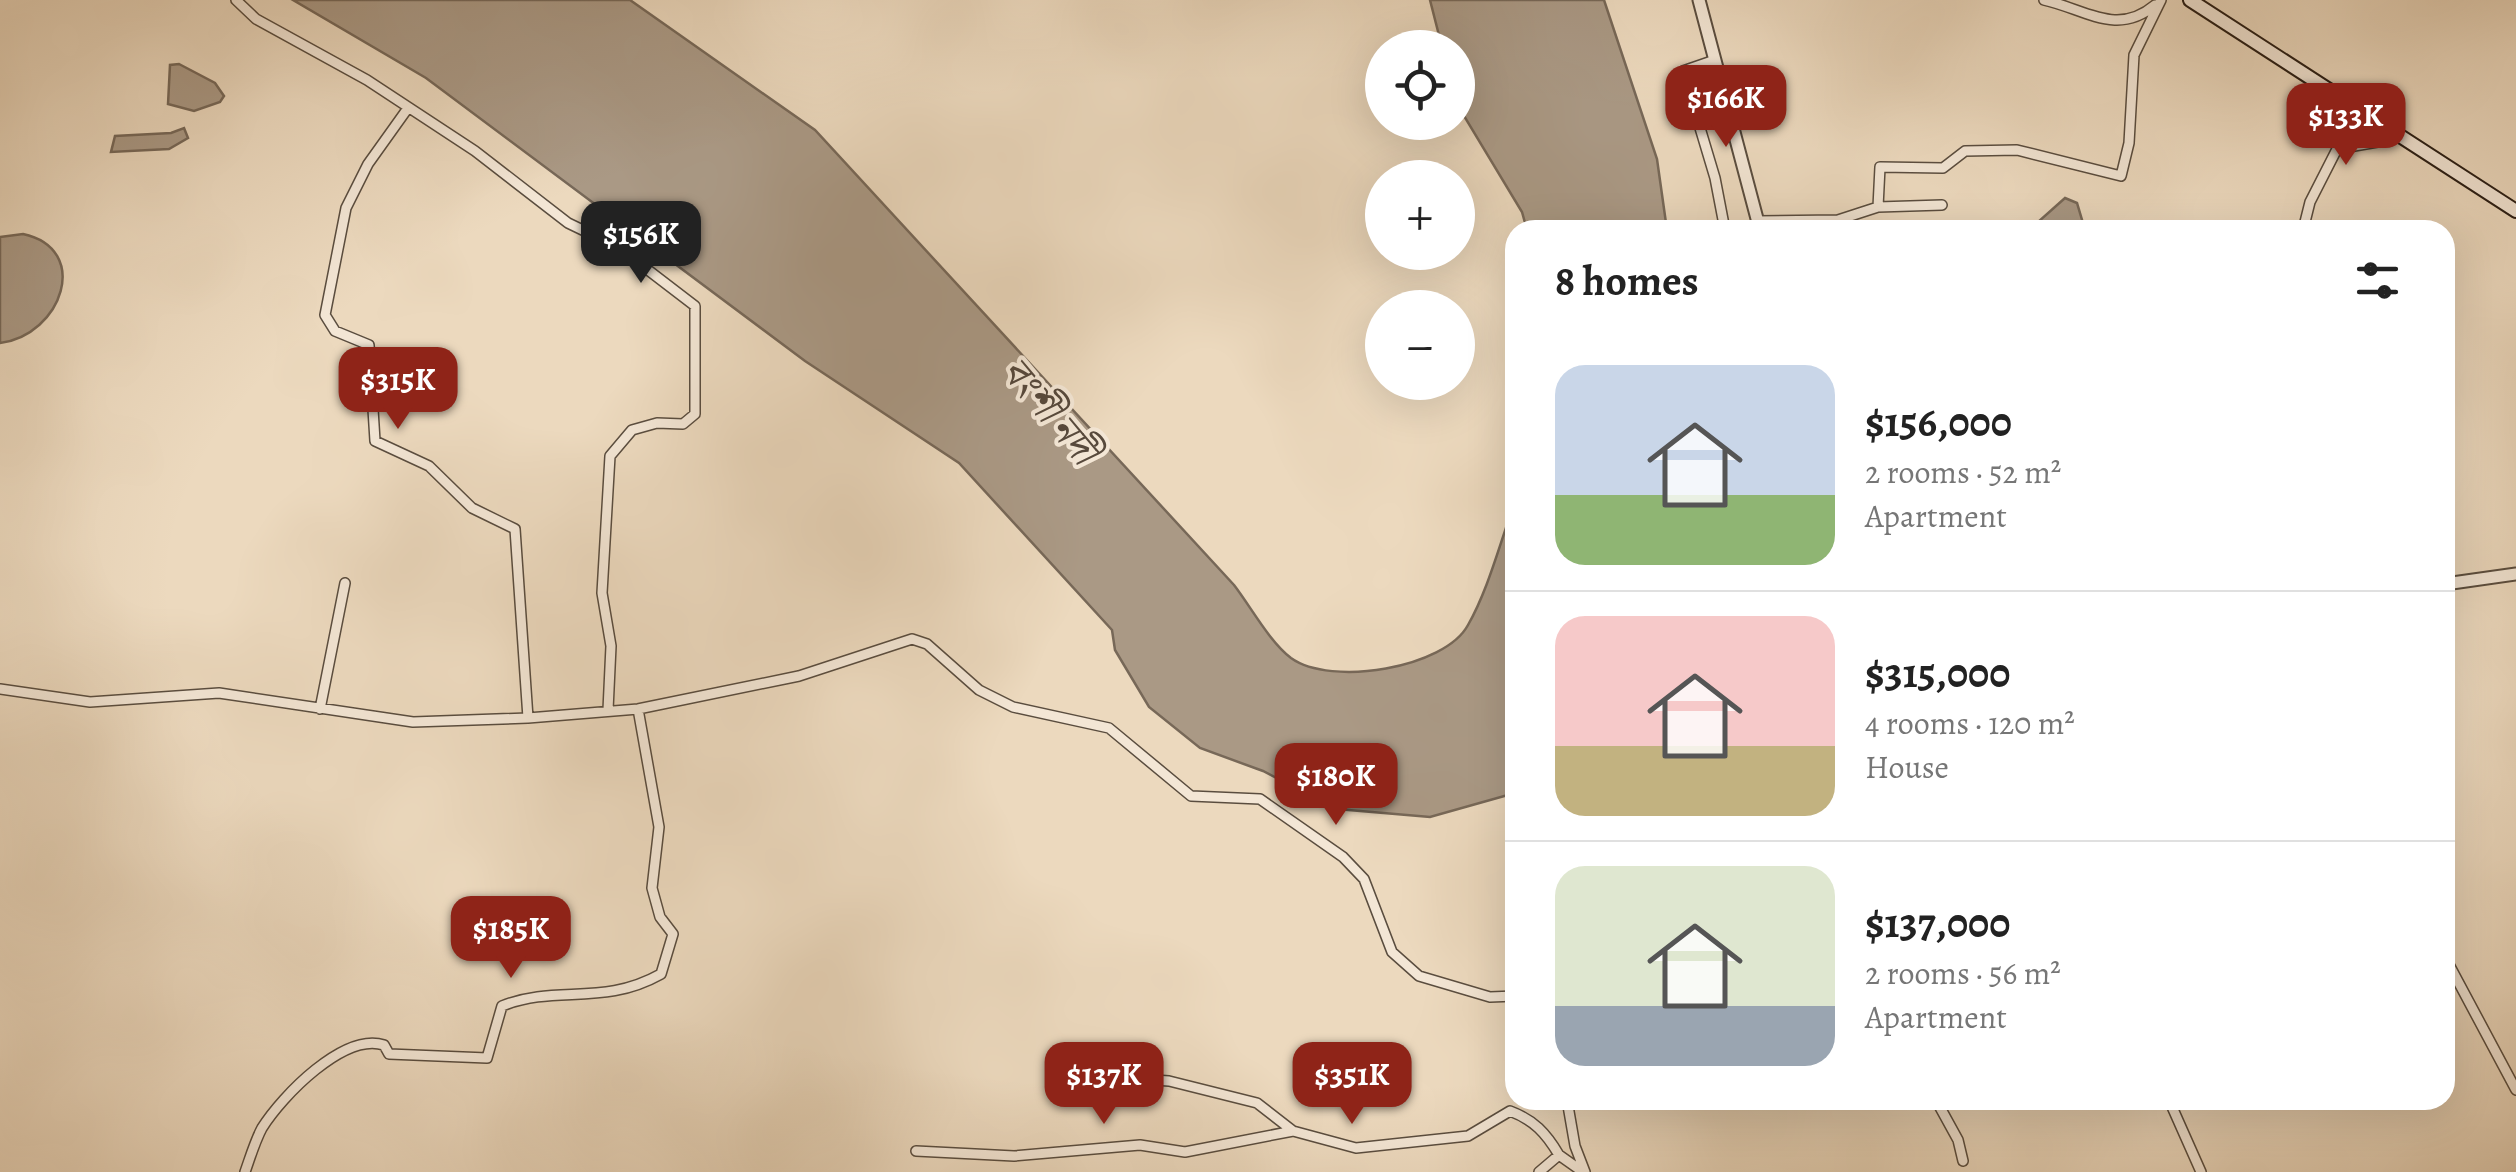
<!DOCTYPE html>
<html lang="en">
<head>
<meta charset="utf-8">
<style>
  :root { --surface:#fff; --page:#f6f6f6; --text:#222; --muted:#767676; --line:#e0e0e0; --accent:#8f2418 }
  body { margin:0; font-family:Alegreya,"Noto Serif Bengali",serif; background:var(--page); color:var(--text); height:100vh; display:flex; flex-direction:column; font-size:38px; white-space:nowrap }
  * { box-sizing:border-box; margin:0 }
  p { font-size:32px; color:var(--muted) }
  .icon { flex:none; width:55px; height:55px; fill:none; stroke:currentColor; stroke-width:2; stroke-linecap:round; stroke-linejoin:round }
  .map { position:relative; flex:1; overflow:hidden }
  .side { position:absolute; left:1505px; top:220px; width:950px; height:890px; display:flex; flex-direction:column; background:var(--surface); border-radius:30px; box-shadow:0 10px 40px #0002 }
  .side>* { flex:none }
  .tools { position:absolute; left:1365px; top:30px; display:grid; gap:20px }
  .tools a { display:grid; place-items:center; width:110px; height:110px; border-radius:50%; background:var(--surface); box-shadow:0 10px 40px #0002; font-size:50px }
  .price { position:absolute; translate:-50% -85px; padding:0 22px; border-radius:20px; background:var(--accent); color:#fff; font-size:32px; line-height:65px; filter:drop-shadow(0 2px 5px #0008) }
  .price::after { content:''; position:absolute; left:50%; top:60px; width:30px; height:22px; margin-left:-15px; background:inherit; clip-path:polygon(0 0,100% 0,50% 100%) }
  .price.selected { background:#222; color:#fff }
  ul { padding:0; list-style:none }
  li { display:flex; align-items:center; gap:30px; height:250px; padding:0 50px }
  li+li { border-top:2px solid var(--line) }
  li span { display:grid; place-items:center; flex:none; width:280px; height:200px; border-radius:30px; color:#555 }
  li>.icon { margin-inline-start:auto }
  span .icon { width:120px; height:120px; fill:#fffc; stroke-width:1 }
  li b { font-size:42px }
  h2 { display:flex; justify-content:space-between; align-items:center; height:120px; padding:0 50px; font-size:42px }
  .map>svg:first-child { display:block }
</style>
</head>
<body>
<div class="map">
<svg width="2516" height="1172" viewBox="0 0 2516 1172">
  <rect width="100%" height="100%" fill="#ecd9be"/>
  <filter id="stains"><feTurbulence type="fractalNoise" baseFrequency=".002" numOctaves="4"/><feColorMatrix values="0 0 0 0 .2 0 0 0 0 .09 0 0 0 0 .02 0 0 0 .5 -.17"/></filter>
  <radialGradient id="worn" r=".72"><stop offset=".6" stop-color="#630" stop-opacity="0"/><stop offset="1" stop-color="#630" stop-opacity=".3"/></radialGradient>
  <path fill="#aa9985" stroke="#776858" stroke-width="2.5" d="M293 0H630L815 130 1234 585C1251 607 1269 641 1291 658 1331 687 1445 668 1468 625 1489 588 1500 542 1515 502V793L1430 817 1337 809 1263 771 1200 748 1149 707 1115 650 1112 630 959 463 805 361 426 78Z
    M1430 0H1604L1657 159 1667 230H1527L1522 212 1458 106V48L1442 47Z
    M179 64 215 83 224 96 220 102 194 111 168 104 170 65Z
    M184 128 188 138 169 149 111 152 115 136 171 133Z
    M2065 198 2077 203 2085 230H2029Z
    M23 234C92 249 62 335 0 343V237Z"/>
  <g fill="none" stroke-linecap="round" stroke-linejoin="round">
    <defs>
      <path id="minor" d="M236 0 256 19 367 80 475 151 568 223 618 247 695 306V414L683 424 657 423 632 430 610 456 602 593 611 646 608 710
        M2044 0C2085 9 2117 37 2155 5
        M1712 61 1683 71 1715 178 1725 230
        M408 108 368 164 346 208 325 315 335 331 369 345 375 441 429 466 472 508 515 529 528 718
        M1878 207 1880 167 1943 168 1965 151 2017 150 2121 176 2129 143 2134 55 2161 0
        M1757 221 1838 220 1878 207 1942 205
        M2303 230 2310 202 2337 149 2389 140 2397 133
        M0 689 90 702 219 693 413 722 528 718 638 709 799 676 912 639 927 644 979 690 1013 707 1109 728 1191 796 1260 799 1343 857 1364 879 1392 952 1419 976 1490 997 1515 996
        M320 709 345 583
        M2445 957 2516 1090
        M1111 1077 1169 1081 1257 1103 1293 1131 1356 1148 1468 1136 1510 1111C1534 1120 1546 1133 1559 1155
        M1567 1100 1575 1146 1585 1172
        M1936 1100 1958 1140 1963 1161
        M2169 1100 2201 1172
        M916 1151 1014 1156 1140 1145 1185 1152 1293 1131
        M245 1172C250 1158 255 1141 262 1128 282 1096 344 1032 384 1045L389 1054 487 1058 502 1006C557 984 602 1007 661 974L673 934 660 917 652 888 659 827 638 709
        M1539 1172 1559 1155 1583 1172"/>
      <path id="tertiary" d="M1699 0 1760 230
        M2445 584 2516 574"/>
      <path id="secondary" d="M2190 0 2516 211"/>
    </defs>
    <use href="#minor" stroke="#5a4d3f" stroke-width="12"/>
    <use href="#tertiary" stroke="#5a4d3f" stroke-width="15"/>
    <use href="#secondary" stroke="#2a1e15" stroke-width="16"/>
    <use href="#minor" stroke="#f3e6d5" stroke-width="9"/>
    <use href="#tertiary" stroke="#f3e6d5" stroke-width="11"/>
    <use href="#secondary" stroke="#f3e6d5" stroke-width="12"/>
  </g>
  <g text-anchor="middle" stroke-width="8" stroke-linejoin="round" paint-order="stroke">
    <g font-size="40" font-style="italic" fill="#57493c" stroke="#f3e6d5">
      <text transform="translate(1050 410) rotate(50)" y="14">বংশী নদী</text>
    </g>
  </g>
  <rect width="100%" height="100%" filter="url(#stains)"/>
  <rect width="100%" height="100%" fill="url(#worn)"/>
</svg>
<div class="tools">
<a><svg class="icon" aria-label="locate" viewBox="0 0 24 24"><circle cx="12" cy="12" r="6"/><path d="M12 2v4M12 18v4M2 12h4M18 12h4"/></svg></a>
<a>+</a>
<a>−</a>
</div>
<b class="price" style="left:1726px;top:150px">$166K</b>
<b class="price" style="left:2346px;top:168px">$133K</b>
<b class="price selected" style="left:641px;top:286px">$156K</b>
<b class="price" style="left:398px;top:432px">$315K</b>
<b class="price" style="left:1336px;top:828px">$180K</b>
<b class="price" style="left:511px;top:981px">$185K</b>
<b class="price" style="left:1104px;top:1127px">$137K</b>
<b class="price" style="left:1352px;top:1127px">$351K</b>
<section class="side">
<h2>8 homes<svg class="icon" aria-label="filters" viewBox="0 0 24 24"><path d="M4 7h16M4 17h16"/><circle cx="9" cy="7" r="2"/><circle cx="15" cy="17" r="2"/></svg></h2>
<ul>
<li><span style="background:linear-gradient(#c9d6e8 65%,#8fb573 0)"><svg class="icon" aria-label="home" viewBox="0 0 24 24"><path d="M3 11l9-7 9 7M6 9v11h12V9"/></svg></span><div><b>$156,000</b><p>2 rooms · 52 m²</p><p>Apartment</p></div></li>
<li><span style="background:linear-gradient(#f6c9c9 65%,#c2b280 0)"><svg class="icon" aria-label="home" viewBox="0 0 24 24"><path d="M3 11l9-7 9 7M6 9v11h12V9"/></svg></span><div><b>$315,000</b><p>4 rooms · 120 m²</p><p>House</p></div></li>
<li><span style="background:linear-gradient(#dfe7d0 70%,#9aa5b1 0)"><svg class="icon" aria-label="home" viewBox="0 0 24 24"><path d="M3 11l9-7 9 7M6 9v11h12V9"/></svg></span><div><b>$137,000</b><p>2 rooms · 56 m²</p><p>Apartment</p></div></li>
</ul>
</section>
</div>
</body>
</html>
